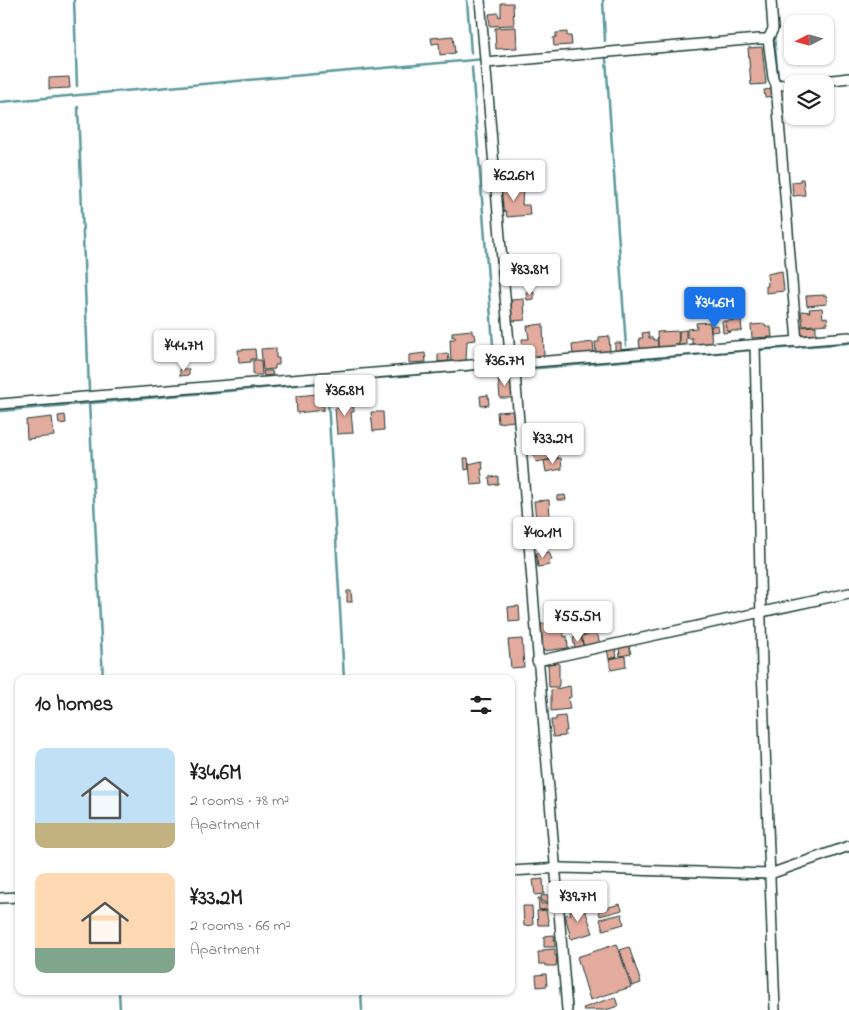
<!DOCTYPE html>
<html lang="en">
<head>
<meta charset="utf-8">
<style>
  :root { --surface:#fff; --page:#f2f2f2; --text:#222; --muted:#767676; --accent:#1a73e8 }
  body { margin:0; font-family:"Indie Flower",sans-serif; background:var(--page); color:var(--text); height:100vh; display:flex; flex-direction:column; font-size:19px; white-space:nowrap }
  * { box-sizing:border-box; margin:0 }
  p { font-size:16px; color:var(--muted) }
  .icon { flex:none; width:28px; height:28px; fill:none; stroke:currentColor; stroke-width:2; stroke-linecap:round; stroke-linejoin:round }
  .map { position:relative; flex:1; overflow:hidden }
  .side { position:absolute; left:15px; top:675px; width:500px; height:320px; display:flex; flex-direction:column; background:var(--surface); border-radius:10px; box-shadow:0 1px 4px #0004 }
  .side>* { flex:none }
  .needle { width:32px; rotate:264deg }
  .fabs { position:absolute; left:784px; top:15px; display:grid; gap:10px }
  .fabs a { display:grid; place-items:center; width:50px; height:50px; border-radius:10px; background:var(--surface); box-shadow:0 1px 4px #0004; font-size:25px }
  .price { position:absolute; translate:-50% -42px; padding:0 11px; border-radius:5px; background:#fff; color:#222; font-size:16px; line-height:32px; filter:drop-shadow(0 1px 2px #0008) }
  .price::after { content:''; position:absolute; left:50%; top:30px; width:15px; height:11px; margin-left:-8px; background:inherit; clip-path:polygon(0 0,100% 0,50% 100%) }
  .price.active { background:var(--accent); color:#fff }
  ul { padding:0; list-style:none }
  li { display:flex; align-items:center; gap:15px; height:125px; padding:0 20px }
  li span { display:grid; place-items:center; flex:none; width:140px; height:100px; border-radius:10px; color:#555 }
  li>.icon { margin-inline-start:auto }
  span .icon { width:60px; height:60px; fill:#fffc; stroke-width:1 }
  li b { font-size:21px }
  h2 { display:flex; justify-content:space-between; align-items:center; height:60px; padding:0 20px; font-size:21px }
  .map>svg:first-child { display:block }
</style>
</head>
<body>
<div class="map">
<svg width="849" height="1010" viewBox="0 0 849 1010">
  <rect width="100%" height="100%" fill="#fff"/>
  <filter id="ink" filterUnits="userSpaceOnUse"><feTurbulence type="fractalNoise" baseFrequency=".02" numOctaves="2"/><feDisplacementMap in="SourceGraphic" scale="10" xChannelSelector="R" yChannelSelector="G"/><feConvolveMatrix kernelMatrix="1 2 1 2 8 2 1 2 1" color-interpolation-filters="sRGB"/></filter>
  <g filter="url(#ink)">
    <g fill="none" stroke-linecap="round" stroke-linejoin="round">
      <path stroke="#5c989c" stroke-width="2.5" d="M74 0 77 86
        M467 0 471 53
        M603 0 605 41
        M761 35 774 36 778 78 783 81
        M606 59 626 346
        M472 67 494 358
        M791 80 813 78
        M0 102 519 56
        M78 107 89 390
        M758 350 849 343
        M527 369 752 350
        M327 382 344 679
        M89 402 103 679
        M0 411 503 367 510 369
        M820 861 849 851
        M558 872 767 879
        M567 962 572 1010
        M119 991 120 1010
        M361 991 362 1010"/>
    </g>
    <path fill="#e3aa9e" stroke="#1f3d34" d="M501 3H513L514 25 490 26 489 14 498 13 499 17 501 16Z
      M516 27 517 48 496 49 495 28Z
      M567 32V36H571L572 45 554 46 553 38 556 37V33Z
      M453 36 455 53 440 55 439 43 432 44 431 38Z
      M762 47 766 84 751 85 748 48Z
      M69 77 70 88 49 89V78Z
      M773 89 774 96 765 97 764 90Z
      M800 179H803L805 195 793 196 792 182 800 181Z
      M523 186 522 205H529L530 215 507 217 506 211 502 212 500 187Z
      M782 271 784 291 766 293V286H768L767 274Z
      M526 292H534V299L527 300Z
      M826 295 827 304 807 306 806 296Z
      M524 299 525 320 512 321 511 300Z
      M822 308 823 318 827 317 828 324 803 326 801 311 810 312 809 309Z
      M741 320 742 331H727L726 321Z
      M722 321H726L727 331 731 332 723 333Z
      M710 322 712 344 692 346V338H687V329L697 328 696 323Z
      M543 324 544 355 524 357 522 339H529L527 326Z
      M765 324 766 327H771L772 337 752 338 751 325Z
      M718 325 719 331 711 332V326Z
      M816 326V334L799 336V327Z
      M472 330V334H475L476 340 467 341 466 361 451 362 450 339H455V336L452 337V332Z
      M686 330V346H678L679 331Z
      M679 331V343L674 344 675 347 658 348 657 332Z
      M648 332 649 338H653V340H658V348L640 350 639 338H643L642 333Z
      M609 336 610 351 596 353 595 342H599V337Z
      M593 342 594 353 573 355 572 345Z
      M615 343H621V351L615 352Z
      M276 348V358H279V365H275V369L263 370 261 349Z
      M255 349 256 359H251V362L239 363 238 350Z
      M425 353 426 362 409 363V355Z
      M438 354H448L449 361 438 362Z
      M253 360H261L262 375H253Z
      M180 369H189V375L180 376Z
      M263 371H272L273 375 264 376Z
      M498 376H511L512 398H500Z
      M352 390V399H339V391Z
      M317 394V396H323L324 410 297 413 296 396Z
      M488 395 489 405 481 406 480 396Z
      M353 400 354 412H351L353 433 337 434 335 408H339V402Z
      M513 411 514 421 498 423 497 412Z
      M371 412H383L384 430 373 431Z
      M65 415 66 423 59 424 58 416Z
      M52 417 54 436 27 439 26 420Z
      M553 431 558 458 536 462 531 444 540 443 537 434Z
      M464 458H468L469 469 465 470Z
      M561 458 562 469 546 472 544 461Z
      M482 461 483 469H481L483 484 471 485 469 464Z
      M498 476V484L490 485 489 477Z
      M565 495 566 500H557V496Z
      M549 500 550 518 536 519 534 501Z
      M552 528 553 537H546L545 529Z
      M549 552 552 560H549L550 565 538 567 536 553Z
      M347 591H351L352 602H347Z
      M519 606 520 621 509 622 508 607Z
      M554 616H559V620H563L564 637 567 636 568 648 543 651 541 624 547 623V621L554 620Z
      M597 633 600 644 584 648 581 636Z
      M581 636 584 648 575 649 573 638Z
      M522 639 524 667 511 668 508 640Z
      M629 646 631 654 620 656 619 648Z
      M615 648 617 657 609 659 607 649Z
      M625 656 626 667 611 670 609 659Z
      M559 663V684L558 687H549L548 664Z
      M570 686 571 697 568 698 570 709 551 711V690Z
      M565 716 567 731H565V736L553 737 551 720H556V717Z
      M543 879 544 894 535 895 533 880Z
      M548 895 549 902H542L541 896Z
      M538 898H540L541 904 553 903V909L539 910Z
      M620 904 622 910 600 916 599 910Z
      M523 906H532L533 925 524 926Z
      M584 907 593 933 571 939 565 915 571 914 570 911Z
      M546 910 549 925H538L537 911Z
      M622 914 624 924 603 930 600 919Z
      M554 935 555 947H544V936Z
      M617 944 631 987 590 1000 577 957Z
      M629 947 641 983 632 986 620 950Z
      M555 949V956L557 955 556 966H546L545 964H539L538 952H543V950Z
      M546 974 547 986 537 987 536 975Z
      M615 997 618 1006 606 1010H584L583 1008Z"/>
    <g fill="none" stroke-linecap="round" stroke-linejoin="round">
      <defs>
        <path id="minor" d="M480 0 510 355 515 373 567 1010
          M771 0 773 29 768 39 773 78 776 85 797 342
          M486 63 758 39H768
          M799 84 849 78
          M776 85 792 84
          M755 345 762 667 775 1010
          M0 404 507 362 523 363 849 337
          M537 661 849 593
          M511 871 561 868 770 874 849 846
          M0 898 19 897"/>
      </defs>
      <use href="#minor" stroke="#1f3d34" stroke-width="12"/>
      <use href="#minor" stroke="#fff" stroke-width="9"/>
    </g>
  </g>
</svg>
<div class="fabs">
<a><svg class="needle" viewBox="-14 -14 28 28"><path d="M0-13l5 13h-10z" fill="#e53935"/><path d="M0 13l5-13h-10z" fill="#767676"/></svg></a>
<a><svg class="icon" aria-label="layers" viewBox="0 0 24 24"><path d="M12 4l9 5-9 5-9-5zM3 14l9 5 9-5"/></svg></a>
</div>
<b class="price" style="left:514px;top:202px">¥62.6M</b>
<b class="price" style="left:530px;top:296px">¥83.8M</b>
<b class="price active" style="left:715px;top:329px">¥34.6M</b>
<b class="price" style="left:184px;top:372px">¥44.7M</b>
<b class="price" style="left:505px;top:387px">¥36.7M</b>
<b class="price" style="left:345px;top:417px">¥36.8M</b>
<b class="price" style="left:553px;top:465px">¥33.2M</b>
<b class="price" style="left:543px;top:559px">¥40.1M</b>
<b class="price" style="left:578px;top:643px">¥55.5M</b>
<b class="price" style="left:578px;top:923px">¥39.7M</b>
<section class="side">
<h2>10 homes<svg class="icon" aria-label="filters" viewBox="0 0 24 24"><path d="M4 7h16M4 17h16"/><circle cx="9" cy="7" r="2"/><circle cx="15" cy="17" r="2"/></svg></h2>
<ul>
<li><span style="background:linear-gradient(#bfe0f5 75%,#c2b280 0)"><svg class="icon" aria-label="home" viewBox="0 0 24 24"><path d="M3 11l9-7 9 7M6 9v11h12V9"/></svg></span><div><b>¥34.6M</b><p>2 rooms · 78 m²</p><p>Apartment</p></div></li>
<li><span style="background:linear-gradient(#ffd9b3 75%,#7fa58c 0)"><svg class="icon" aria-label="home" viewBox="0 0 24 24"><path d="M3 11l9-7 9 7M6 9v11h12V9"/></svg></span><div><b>¥33.2M</b><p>2 rooms · 66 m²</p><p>Apartment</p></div></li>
</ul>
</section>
</div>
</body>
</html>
